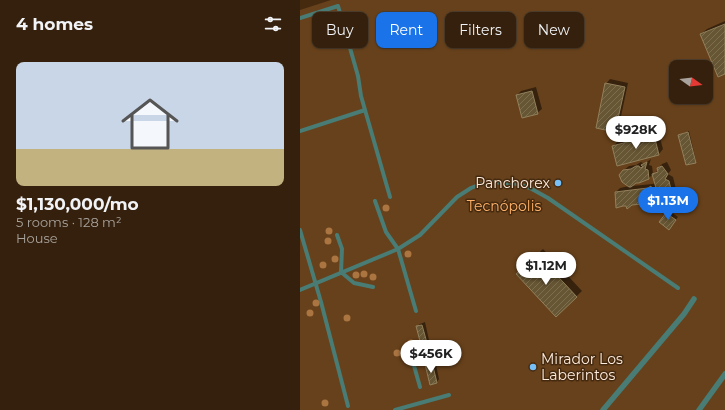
<!DOCTYPE html>
<html lang="en">
<head>
<meta charset="utf-8">
<style>
  :root { --surface:#34200c; --page:#3c2815; --text:#f1f3f6; --muted:#a9a39d; --line:#4e3e2d; --accent:#1a73e8 }
  body { margin:0; font-family:Montserrat,sans-serif; background:var(--page); color:var(--text); height:100vh; display:flex; flex-direction:column; font-size:15px; white-space:nowrap }
  * { box-sizing:border-box; margin:0 }
  p { font-size:13px; color:var(--muted) }
  .icon { flex:none; width:22px; height:22px; fill:none; stroke:currentColor; stroke-width:2; stroke-linecap:round; stroke-linejoin:round }
  .map { position:relative; flex:1; overflow:hidden }
  .details { display:flex; flex-direction:column; background:var(--surface); width:300px }
  .details>* { flex:none }
  .top-card { position:absolute; left:12px; top:12px; width:353px; height:36px; display:flex; gap:8px }
  .needle { width:26px; rotate:104deg }
  .controls { position:absolute; left:369px; top:60px; display:grid; gap:8px }
  .controls a { display:grid; place-items:center; width:44px; height:44px; border-radius:8px; background:var(--surface); box-shadow:0 1px 3px #0004,0 0 0 1px var(--line); font-size:20px }
  .price { position:absolute; translate:-50% -34px; padding:0 9px; border-radius:14px; background:#fff; color:#222; font-size:13px; line-height:26px; filter:drop-shadow(0 1px 2px #0008) }
  .price::after { content:''; position:absolute; left:50%; top:24px; width:12px; height:9px; margin-left:-6px; background:inherit; clip-path:polygon(0 0,100% 0,50% 100%) }
  .price.current { background:var(--accent); color:#fff }
  ul { padding:0; list-style:none }
  li { display:grid; align-content:center; gap:8px; height:212px; padding:0 16px }
  li+li { border-top:1px solid var(--line) }
  li span { display:grid; place-items:center; height:124px; border-radius:8px; color:#555 }
  li>.icon { margin-inline-start:auto }
  span .icon { width:72px; height:72px; fill:#fffc; stroke-width:1 }
  li b { font-size:17px }
  h2 { display:flex; justify-content:space-between; align-items:center; height:48px; padding:0 16px; font-size:17px }
  .tag { padding:0 14px; border-radius:8px; background:var(--surface); box-shadow:0 1px 3px #0004,0 0 0 1px var(--line); font-size:14px; line-height:36px }
  .tag.current { background:var(--accent); color:#fff }
  main { display:flex; flex:1; min-height:0 }
  .map>svg:first-child { display:block }
</style>
</head>
<body>
<main>
<section class="details">
<h2>4 homes<svg class="icon" aria-label="filters" viewBox="0 0 24 24"><path d="M4 7h16M4 17h16"/><circle cx="9" cy="7" r="2"/><circle cx="15" cy="17" r="2"/></svg></h2>
<ul>
<li><span style="background:linear-gradient(#c9d6e8 70%,#c2b280 0)"><svg class="icon" aria-label="home" viewBox="0 0 24 24"><path d="M3 11l9-7 9 7M6 9v11h12V9"/></svg></span><div><b>$1,130,000/mo</b><p>5 rooms · 128 m²</p><p>House</p></div></li>
</ul>
</section>
<div class="map">
<svg width="425" height="410" viewBox="0 0 425 410">
  <defs>
    <pattern id="building-hatch" width="6" height="6" patternUnits="userSpaceOnUse"><rect width="6" height="6" fill="#675633"/><path d="M-1 1l2-2M0 6l6-6M5 7l2-2" fill="none" stroke="#7e6e50"/></pattern>
  </defs>
  <rect width="100%" height="100%" fill="#452a10"/>
  <path fill="#67411b" fill-rule="evenodd" d="M31 0H425V410H0V10ZM376 67H406V97H376Z"/>
  <path fill="#0007" d="M425 21V73L401 34 407 29Z
    M310 79 328 83 319 126 315 131 306 84Z
    M236 87 242 109 237 113 217 95 221 91Z
    M358 131 363 149 359 154 313 147 317 142Z
    M389 131 396 161 395 162 379 135Z
    M351 159 349 165 352 166 353 174 349 178 336 182 332 186 353 184 356 182 353 175 358 170V168L362 164 367 162 371 170 368 174 373 177 376 189 372 194 362 199 358 195 352 201 316 192 320 188 329 186 324 170 329 166 336 165 341 162 344 164Z
    M370 211 378 217 371 226 361 222Z
    M243 249 282 291 256 316 217 274Z
    M125 322 129 340 126 342 117 326 120 324Z
    M135 360 139 379 137 382 126 364 129 362Z"/>
  <path fill="url(#building-hatch)" stroke="#92805c" d="M425 24V74L418 77 400 34Z
    M305 83 325 87 315 132 296 128Z
    M232 91 238 114 222 118 216 95Z
    M388 132 396 163 386 165 378 135Z
    M354 135 359 155 317 166 312 146Z
    M347 162 345 169 348 170 349 179 339 183H336L331 187H329L322 182 319 175 323 170 331 169 336 166H339L340 168 343 167 341 165Z
    M362 166 368 174 365 179 369 181 372 194 364 199V196L363 199 359 200 355 190 356 188 352 174 358 172 357 168Z
    M351 186 352 193 354 197 353 202 347 206 342 204 332 205 327 209 326 206H323L316 208 315 192 348 188Z
    M366 213 376 220 369 230 359 222Z
    M237 254 277 297 256 317 216 274Z
    M122 325 127 343 121 345 116 326Z
    M132 362 137 383 130 385 125 364Z"/>
  <g fill="none" stroke-linecap="round" stroke-linejoin="round">
    <path stroke="#487c74" stroke-width="4" d="M0 18 38 6 58 76 61 96 90 197
      M0 131 65 110
      M75 201 86 232 98 249 116 311
      M0 230 21 302 48 406
      M37 235 42 249 41 272 54 283 73 287
      M0 290 98 249 120 235 157 197 171 188 181 184 192 182 218 184 230 188 248 198 378 288
      M111 355 120 387
      M95 410 149 395"/>
    <path stroke="#487c74" stroke-width="5.5" d="M303 410 384 314 394 299
      M399 410 425 374"/>
  </g>
  <g fill="#ab7541">
    <circle cx="86" cy="208" r="3.5"/>
    <circle cx="29" cy="231" r="3.5"/>
    <circle cx="28" cy="241" r="3.5"/>
    <circle cx="108" cy="254" r="3.5"/>
    <circle cx="35" cy="259" r="3.5"/>
    <circle cx="23" cy="265" r="3.5"/>
    <circle cx="64" cy="274" r="3.5"/>
    <circle cx="56" cy="275" r="3.5"/>
    <circle cx="73" cy="277" r="3.5"/>
    <circle cx="16" cy="303" r="3.5"/>
    <circle cx="10" cy="313" r="3.5"/>
    <circle cx="47" cy="318" r="3.5"/>
    <circle cx="111" cy="343" r="3.5"/>
    <circle cx="97" cy="353" r="3.5"/>
    <circle cx="25" cy="403" r="3.5"/>
  </g>
  <g fill="#77bff7" stroke="#452a10" stroke-width="1.5">
    <circle cx="258" cy="183" r="4"/>
    <circle cx="233" cy="367" r="4"/>
  </g>
  <g text-anchor="middle" stroke-width="3" stroke-linejoin="round" paint-order="stroke">
    <g font-size="14" fill="#fdebdc" stroke="#452a10" text-anchor="end">
      <text x="250" y="188">Panchorex</text>
      <text x="241" y="364" text-anchor="start">Mirador Los<tspan x="241" dy="16">Laberintos</tspan></text>
    </g>
    <g font-size="14" fill="#feb269" stroke="#452a10">
      <text x="204" y="211">Tecnópolis</text>
    </g>
  </g>
</svg>
<div class="controls">
<a><svg class="needle" viewBox="-14 -14 28 28"><path d="M0-13l5 13h-10z" fill="#e53935"/><path d="M0 13l5-13h-10z" fill="#a9a39d"/></svg></a>
</div>
<b class="price" style="left:336px;top:150px">$928K</b>
<b class="price current" style="left:368px;top:221px">$1.13M</b>
<b class="price" style="left:246px;top:286px">$1.12M</b>
<b class="price" style="left:131px;top:374px">$456K</b>
<div class="top-card">
<a class="tag">Buy</a>
<a class="tag current">Rent</a>
<a class="tag">Filters</a>
<a class="tag">New</a>
</div>
</div>
</main>
</body>
</html>
